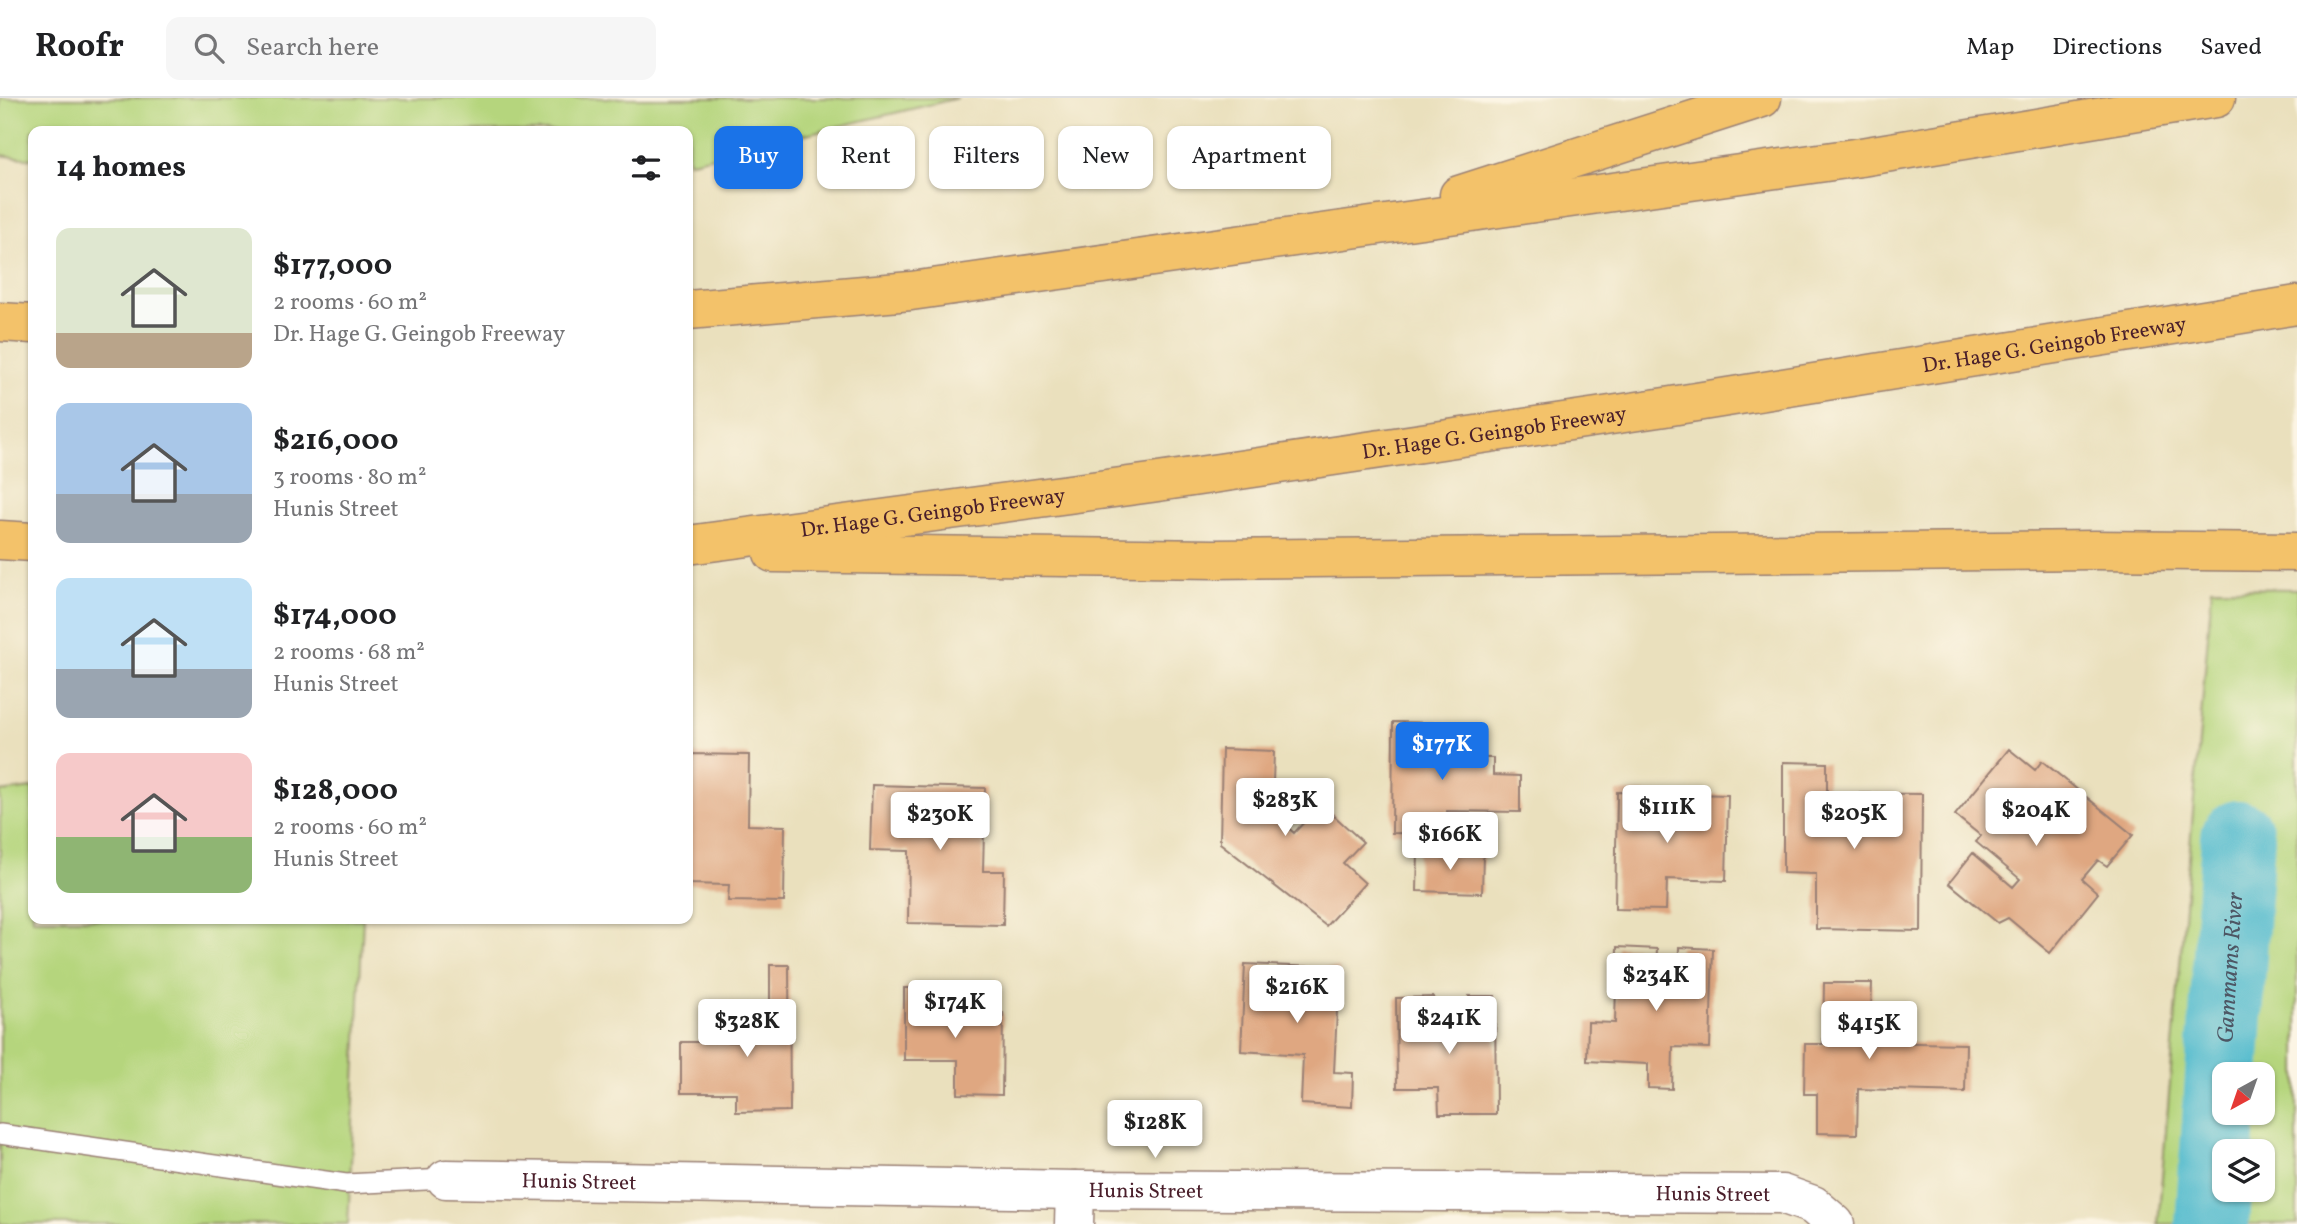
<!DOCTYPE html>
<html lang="en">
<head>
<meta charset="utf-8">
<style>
  :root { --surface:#fff; --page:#f6f6f6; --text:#202124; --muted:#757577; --line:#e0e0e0; --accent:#1a73e8 }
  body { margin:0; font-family:Vollkorn,serif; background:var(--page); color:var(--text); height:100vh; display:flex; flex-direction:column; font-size:26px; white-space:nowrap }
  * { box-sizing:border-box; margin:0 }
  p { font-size:23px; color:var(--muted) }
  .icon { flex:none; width:38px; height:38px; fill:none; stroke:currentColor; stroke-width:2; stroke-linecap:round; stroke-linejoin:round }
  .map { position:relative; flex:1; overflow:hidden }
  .details { position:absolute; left:28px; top:28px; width:665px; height:798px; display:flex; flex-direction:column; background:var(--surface); border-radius:14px; box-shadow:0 2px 5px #0004 }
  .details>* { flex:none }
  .top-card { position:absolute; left:714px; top:28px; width:665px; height:63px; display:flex; gap:14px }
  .needle { width:46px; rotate:220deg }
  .controls { position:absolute; left:2212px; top:964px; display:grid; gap:14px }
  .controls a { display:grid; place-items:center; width:63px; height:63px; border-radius:14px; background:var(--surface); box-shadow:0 2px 5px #0004; font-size:35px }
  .price { position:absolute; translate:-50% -60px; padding:0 16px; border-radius:7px; background:#fff; color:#222; font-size:23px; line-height:46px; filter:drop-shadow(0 2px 4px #0008) }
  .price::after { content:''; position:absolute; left:50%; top:42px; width:21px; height:16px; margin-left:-10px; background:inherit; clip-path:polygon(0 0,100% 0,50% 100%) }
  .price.selected { background:var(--accent); color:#fff }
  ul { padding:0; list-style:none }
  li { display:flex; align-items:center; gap:21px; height:175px; padding:0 28px }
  li span { display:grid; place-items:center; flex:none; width:196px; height:140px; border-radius:14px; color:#555 }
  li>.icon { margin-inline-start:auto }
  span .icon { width:84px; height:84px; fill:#fffc; stroke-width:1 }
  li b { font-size:30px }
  h2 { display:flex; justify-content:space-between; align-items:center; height:84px; padding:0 28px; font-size:30px }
  .tag { padding:0 24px; border-radius:14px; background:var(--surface); box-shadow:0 2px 5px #0004; font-size:24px; line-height:63px }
  .tag.selected { background:var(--accent); color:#fff }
  header { display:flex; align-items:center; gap:42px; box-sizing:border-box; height:98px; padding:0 35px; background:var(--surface); border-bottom:2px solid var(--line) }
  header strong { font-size:33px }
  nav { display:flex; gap:38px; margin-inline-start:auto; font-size:24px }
  .search { width:490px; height:63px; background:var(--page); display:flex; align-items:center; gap:18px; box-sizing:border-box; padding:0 24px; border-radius:14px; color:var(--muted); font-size:26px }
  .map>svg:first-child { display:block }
</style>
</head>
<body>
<header>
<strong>Roofr</strong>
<div class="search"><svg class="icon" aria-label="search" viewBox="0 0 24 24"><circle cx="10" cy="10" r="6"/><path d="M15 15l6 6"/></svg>Search here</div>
<nav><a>Map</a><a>Directions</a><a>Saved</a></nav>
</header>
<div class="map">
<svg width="2297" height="1126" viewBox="0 0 2297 1126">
  <rect width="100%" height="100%" fill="#fcf5e5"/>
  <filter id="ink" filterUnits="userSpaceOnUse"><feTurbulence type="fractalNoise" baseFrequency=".0143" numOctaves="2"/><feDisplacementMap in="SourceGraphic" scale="14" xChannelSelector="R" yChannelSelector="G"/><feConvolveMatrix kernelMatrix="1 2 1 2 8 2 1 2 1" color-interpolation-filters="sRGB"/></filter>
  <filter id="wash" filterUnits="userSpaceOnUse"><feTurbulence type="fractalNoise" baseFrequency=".00686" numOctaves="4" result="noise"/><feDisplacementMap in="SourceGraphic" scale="28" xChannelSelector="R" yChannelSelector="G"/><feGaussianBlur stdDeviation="1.57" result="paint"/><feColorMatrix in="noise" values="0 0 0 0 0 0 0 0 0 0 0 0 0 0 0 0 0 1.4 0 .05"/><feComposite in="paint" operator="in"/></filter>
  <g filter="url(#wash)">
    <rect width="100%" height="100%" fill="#eae0bd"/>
    <path fill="#b5d57d" stroke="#807a54" stroke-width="2" fill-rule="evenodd" d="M0 0H958L688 64V33H33V61L0 57Z
      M2212 490 2297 491V1126H2158ZM2263 976V1015H2224V976ZM2224 1054H2263V1092H2224Z
      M33 690V821H363L348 1126H0V694Z"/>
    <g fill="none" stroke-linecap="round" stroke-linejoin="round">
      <path stroke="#52bbce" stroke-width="74" id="s1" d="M2212 1126 2238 739"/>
    </g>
    <g id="blocks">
      <path fill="#dfa781" d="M1393 624 1445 625V659L1493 660V677L1520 678V714L1447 713V736L1392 735Z
        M1222 651 1274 653 1272 715 1294 735 1321 706 1363 744 1343 765 1365 785 1326 828 1220 745Z
        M2009 651 2035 672 2042 663 2133 737 2107 768 2098 762 2082 781 2098 795 2050 855 2008 820 1998 825 1949 785 1973 755 2013 789 2020 781 1976 744 1981 738 1955 717Z
        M688 656 749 657 748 727 785 728 784 804 728 803 729 787 688 786Z
        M1783 664 1827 665V695L1922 696 1921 833 1816 831V776L1783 775Z
        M872 687 985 690 983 773H1004L1003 827 908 825 909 753 870 752Z
        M1617 694 1728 697 1726 783 1667 781 1666 812 1615 811Z
        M1418 753 1483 755 1482 795 1417 793Z
        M1617 849 1657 851 1655 888 1678 889 1679 849 1713 851 1710 950 1673 949 1672 991 1648 990V966L1587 963 1588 924 1615 925Z
        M1245 866 1339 870 1334 974 1353 975 1352 1009 1301 1006 1303 957 1241 953Z
        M770 867H789L790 1013 736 1014V995H681V944H743L744 928H770Z
        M1824 885H1872L1870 944 1966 946 1965 994 1858 991 1857 1036 1817 1035V996H1804L1805 946H1823Z
        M904 890H946V915H1003L1002 997 958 996V962H904Z
        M1469 898H1495L1496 1016H1439L1438 990H1397L1396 900 1434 899 1435 935H1469Z"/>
    </g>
  </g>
  <g filter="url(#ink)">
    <use href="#blocks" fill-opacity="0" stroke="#9a8074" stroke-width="2"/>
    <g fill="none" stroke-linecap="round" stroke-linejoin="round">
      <defs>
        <path id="service" d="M0 1036 346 1086 446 1081"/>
        <g id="minor">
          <path id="s2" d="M446 1081 1075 1092 1782 1096 1813 1107 1835 1126"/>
          <path d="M1074 1126 1075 1092"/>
        </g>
        <g id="motorway">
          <path d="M1459 97 1762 0"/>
          <path d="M688 212 911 193 1861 59 2216 0"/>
          <path d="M0 224 33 226"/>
          <path d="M0 442 33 444"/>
          <path id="s3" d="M688 447 1151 385 1665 309 2297 207"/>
          <path d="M773 455 1215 461 2094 452 2297 454"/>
        </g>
      </defs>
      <use href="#service" stroke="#9a8074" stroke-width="22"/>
      <use href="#minor" stroke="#9a8074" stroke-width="41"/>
      <use href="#motorway" stroke="#9a8074" stroke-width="41"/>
      <use href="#service" stroke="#fff" stroke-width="19"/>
      <use href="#minor" stroke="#fff" stroke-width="38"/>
      <use href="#motorway" stroke="#f3c26a" stroke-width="38"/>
    </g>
  </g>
  <g text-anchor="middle" stroke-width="5" stroke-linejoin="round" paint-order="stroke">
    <g font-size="21" fill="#4a1f2b" stroke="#fcf5e5">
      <text dy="7" stroke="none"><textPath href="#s3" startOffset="1381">Dr. Hage G. Geingob Freeway</textPath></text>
      <text dy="7" stroke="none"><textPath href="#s3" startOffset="814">Dr. Hage G. Geingob Freeway</textPath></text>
      <text dy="7" stroke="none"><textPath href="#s3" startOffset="247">Dr. Hage G. Geingob Freeway</textPath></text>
      <text dy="7" stroke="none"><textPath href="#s2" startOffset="133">Hunis Street</textPath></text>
      <text dy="7" stroke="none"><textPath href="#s2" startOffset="700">Hunis Street</textPath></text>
      <text dy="7" stroke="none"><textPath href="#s2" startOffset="1267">Hunis Street</textPath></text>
    </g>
    <g font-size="23" font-style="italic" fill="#4d5664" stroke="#fcf5e5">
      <text dy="8" stroke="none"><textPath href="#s1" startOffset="257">Gammams River</textPath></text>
    </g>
  </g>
</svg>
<div class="controls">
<a><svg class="needle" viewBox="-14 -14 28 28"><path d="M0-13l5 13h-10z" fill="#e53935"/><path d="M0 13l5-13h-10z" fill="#757577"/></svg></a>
<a><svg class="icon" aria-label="layers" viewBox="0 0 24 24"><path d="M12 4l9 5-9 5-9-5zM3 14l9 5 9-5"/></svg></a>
</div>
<b class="price selected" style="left:1442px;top:684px">$177K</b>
<b class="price" style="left:1285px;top:740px">$283K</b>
<b class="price" style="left:1667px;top:747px">$111K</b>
<b class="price" style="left:2036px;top:750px">$204K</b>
<b class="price" style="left:1854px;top:753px">$205K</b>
<b class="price" style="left:940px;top:754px">$230K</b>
<b class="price" style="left:1450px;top:774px">$166K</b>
<b class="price" style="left:1656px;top:915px">$234K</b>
<b class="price" style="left:1297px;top:927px">$216K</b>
<b class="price" style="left:955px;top:942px">$174K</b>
<b class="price" style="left:1449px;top:958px">$241K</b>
<b class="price" style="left:747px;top:961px">$328K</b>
<b class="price" style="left:1869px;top:963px">$415K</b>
<b class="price" style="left:1155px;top:1062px">$128K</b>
<div class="top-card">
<a class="tag selected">Buy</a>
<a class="tag">Rent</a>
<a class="tag">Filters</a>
<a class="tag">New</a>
<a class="tag">Apartment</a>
</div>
<section class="details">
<h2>14 homes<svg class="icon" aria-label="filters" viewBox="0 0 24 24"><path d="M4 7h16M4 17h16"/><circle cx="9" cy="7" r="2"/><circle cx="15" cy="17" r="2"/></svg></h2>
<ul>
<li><span style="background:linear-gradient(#dfe7d0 75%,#b9a48a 0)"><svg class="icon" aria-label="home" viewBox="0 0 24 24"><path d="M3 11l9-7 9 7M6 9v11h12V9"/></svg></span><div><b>$177,000</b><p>2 rooms · 60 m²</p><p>Dr. Hage G. Geingob Freeway</p></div></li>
<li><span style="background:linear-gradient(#a9c7e8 65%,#9aa5b1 0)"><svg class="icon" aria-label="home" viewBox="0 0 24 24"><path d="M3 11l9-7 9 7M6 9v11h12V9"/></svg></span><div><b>$216,000</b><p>3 rooms · 80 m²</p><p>Hunis Street</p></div></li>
<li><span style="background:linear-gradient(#bfe0f5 65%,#9aa5b1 0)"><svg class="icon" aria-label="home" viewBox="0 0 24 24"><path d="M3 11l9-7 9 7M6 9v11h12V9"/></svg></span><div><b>$174,000</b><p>2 rooms · 68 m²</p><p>Hunis Street</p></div></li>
<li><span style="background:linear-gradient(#f6c9c9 60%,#8fb573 0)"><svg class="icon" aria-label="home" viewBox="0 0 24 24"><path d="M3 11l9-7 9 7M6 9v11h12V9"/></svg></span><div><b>$128,000</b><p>2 rooms · 60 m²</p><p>Hunis Street</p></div></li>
</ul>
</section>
</div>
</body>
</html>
